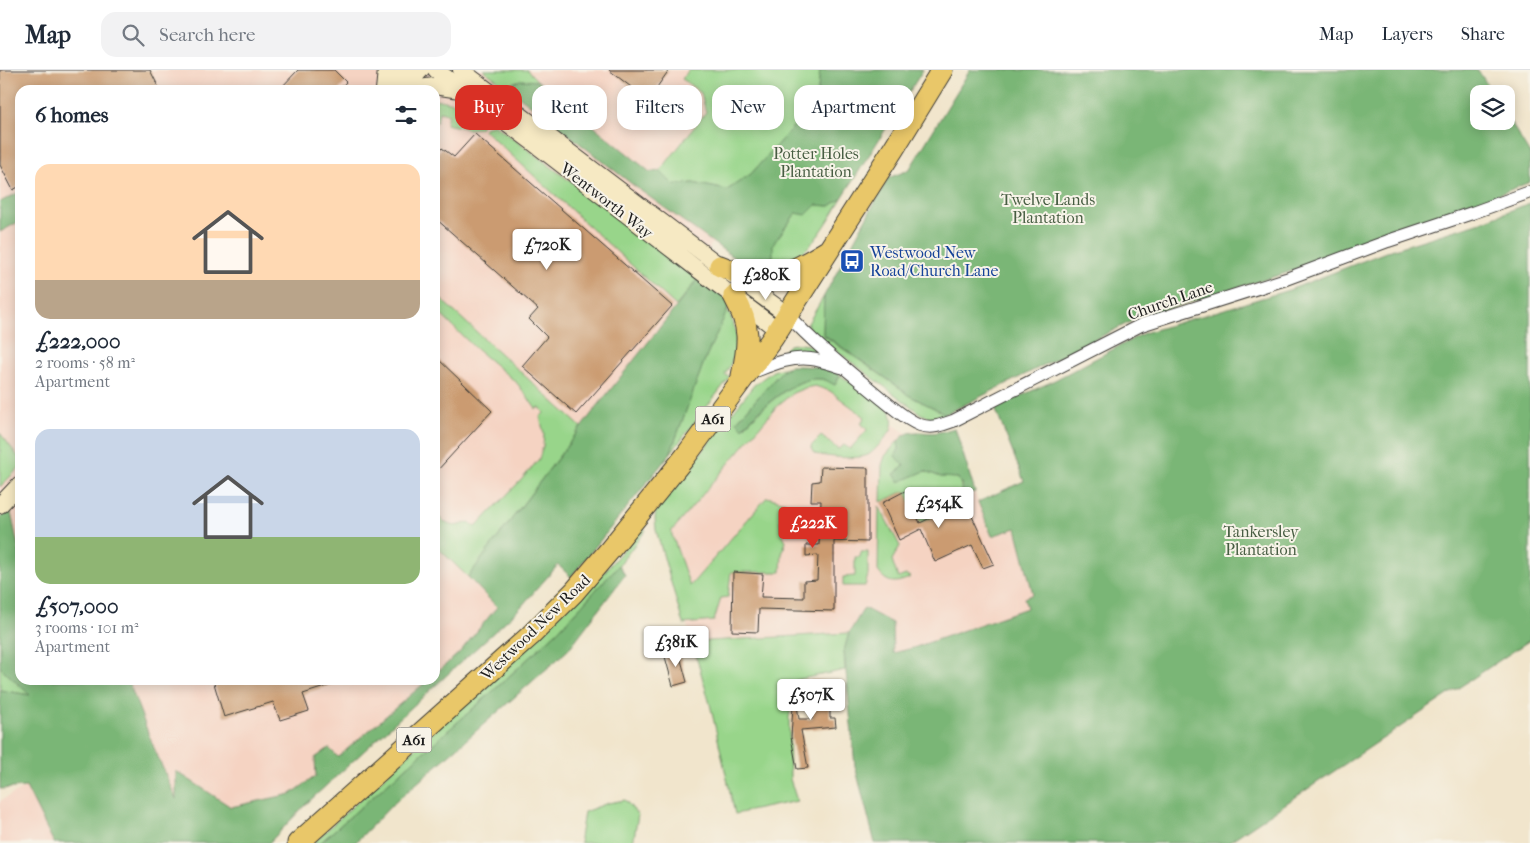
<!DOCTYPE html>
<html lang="en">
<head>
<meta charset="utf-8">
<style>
  :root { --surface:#fff; --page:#f2f2f3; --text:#1f2937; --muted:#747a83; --line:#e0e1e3; --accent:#d93025 }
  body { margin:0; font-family:"IM FELL French Canon",serif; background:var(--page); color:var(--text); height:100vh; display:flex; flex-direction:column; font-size:19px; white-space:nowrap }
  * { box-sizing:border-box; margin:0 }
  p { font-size:16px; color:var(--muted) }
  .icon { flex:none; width:28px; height:28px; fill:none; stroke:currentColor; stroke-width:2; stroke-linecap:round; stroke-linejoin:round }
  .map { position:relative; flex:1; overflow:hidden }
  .details { position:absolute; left:15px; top:15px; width:425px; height:600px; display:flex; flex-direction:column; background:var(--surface); border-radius:15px; box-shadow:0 2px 12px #0003 }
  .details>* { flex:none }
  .hud { position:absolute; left:455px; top:15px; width:475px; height:45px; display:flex; gap:10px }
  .controls { position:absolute; left:1470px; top:15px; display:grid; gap:10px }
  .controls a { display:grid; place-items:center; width:45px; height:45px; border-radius:10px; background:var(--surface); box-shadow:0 2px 12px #0003; font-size:25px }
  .price { position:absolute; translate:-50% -42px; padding:0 11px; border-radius:5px; background:#fff; color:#222; font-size:16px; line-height:32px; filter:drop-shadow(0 1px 2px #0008) }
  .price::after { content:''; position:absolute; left:50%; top:30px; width:15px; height:11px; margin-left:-8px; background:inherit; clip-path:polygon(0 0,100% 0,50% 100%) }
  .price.current { background:var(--accent); color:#fff }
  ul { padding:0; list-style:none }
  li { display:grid; align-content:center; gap:10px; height:265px; padding:0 20px }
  li span { display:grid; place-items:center; height:155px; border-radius:15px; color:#555 }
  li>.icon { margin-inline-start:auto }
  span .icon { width:90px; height:90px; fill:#fffc; stroke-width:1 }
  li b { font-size:21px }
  h2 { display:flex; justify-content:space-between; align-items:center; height:60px; padding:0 20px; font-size:21px }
  .pill { padding:0 18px; border-radius:15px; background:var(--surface); box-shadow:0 2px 12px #0003; font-size:18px; line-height:45px }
  .pill.current { background:var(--accent); color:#fff }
  header { display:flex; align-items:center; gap:30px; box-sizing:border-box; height:70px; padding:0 25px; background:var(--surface); border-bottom:1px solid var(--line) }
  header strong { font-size:24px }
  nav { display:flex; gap:28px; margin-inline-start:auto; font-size:18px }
  .search { width:350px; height:45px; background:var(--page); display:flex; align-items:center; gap:12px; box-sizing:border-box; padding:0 18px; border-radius:15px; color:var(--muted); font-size:19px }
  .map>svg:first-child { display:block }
</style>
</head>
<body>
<header>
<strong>Map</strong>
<div class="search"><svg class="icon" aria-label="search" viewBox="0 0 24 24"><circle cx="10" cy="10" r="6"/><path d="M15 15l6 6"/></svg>Search here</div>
<nav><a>Map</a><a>Layers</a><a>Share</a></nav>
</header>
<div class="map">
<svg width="1530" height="773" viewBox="0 0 1530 773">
  <rect width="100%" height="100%" fill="#f7f3e8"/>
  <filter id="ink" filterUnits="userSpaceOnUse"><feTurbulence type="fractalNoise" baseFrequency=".02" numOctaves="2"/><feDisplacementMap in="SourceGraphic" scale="10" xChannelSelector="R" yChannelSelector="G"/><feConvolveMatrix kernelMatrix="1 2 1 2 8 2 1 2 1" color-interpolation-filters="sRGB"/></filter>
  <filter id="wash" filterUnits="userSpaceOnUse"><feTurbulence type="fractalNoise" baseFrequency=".0096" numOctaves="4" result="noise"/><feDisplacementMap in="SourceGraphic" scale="20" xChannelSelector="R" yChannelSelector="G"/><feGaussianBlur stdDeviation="1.12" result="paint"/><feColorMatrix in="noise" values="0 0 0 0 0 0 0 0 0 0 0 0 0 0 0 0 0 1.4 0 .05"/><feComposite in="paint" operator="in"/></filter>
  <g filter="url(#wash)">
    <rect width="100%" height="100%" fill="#f1e5cc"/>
    <path fill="#f5d3c2" d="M0 0H820L719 153 690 234 468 508 497 537 459 583 435 604V20H20V485L10 438H0Z
      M821 309 911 366 937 365 955 358 978 432 992 466 1016 458 1033 524 1028 538 913 578 893 583 864 538 849 563 692 572 655 448 767 334Z
      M128 610H428L317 706 291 724 231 737 176 702 177 731 152 673Z
      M26 717 54 773H0V731Z"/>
    <path fill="#98d58a" stroke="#5a7853" d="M483 0H527L538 11C525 10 516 8 507 17Z
      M689 0H820L817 30 751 104 727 120 693 113 674 115 660 101 706 42 701 23 682 9Z
      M435 29 454 33 482 54 480 58 469 59 446 54 448 44 439 42 437 52H435Z
      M494 54 699 208 676 236 483 59Z
      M842 128C823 160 804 197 762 197 753 197 748 196 740 192L756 191 773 174 796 143 816 135 830 136Z
      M435 224 581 357 468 507 435 475V443C448 456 451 459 469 452L476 457 522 409 539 389 543 376 544 364 540 347 544 343 540 337 536 339 517 313 476 279 435 239Z
      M824 226 823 265 900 318 908 325 946 344 934 349 921 344 810 261 807 255Z
      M727 240C741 264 738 282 725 305L730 307 670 384 705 289Z
      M796 274C809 274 817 277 827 286 810 282 795 282 778 286L789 275Z
      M790 296 780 303 737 351 743 358C760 341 794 305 821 309 825 309 831 313 835 315L840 305C852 314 882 331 890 341 893 346 893 355 891 360 888 365 873 383 868 385 856 390 828 387 815 384L811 376 821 366 838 379 844 375 850 379 867 360 861 353 865 347 830 321 815 316 805 318 793 323 778 335 671 462 690 516 767 427 785 432 788 436 787 443 780 451 782 463 786 471 782 484 781 502H731L728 527 721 528 714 551 683 554 656 460 655 448 656 440 754 315 773 301Z
      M0 363 20 389V397L0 417Z
      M898 371 904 396 898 412 925 401 941 407 958 408C963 417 960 423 965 431L920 453 905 421 881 432 882 395 885 386Z
      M879 436 900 476 892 490 898 508 906 505 911 507C897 514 887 515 878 501Z
      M642 458 646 460 619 495 558 561 492 622 320 773H313L599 508Z
      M861 482H868V505L865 516H843V507L855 506V487H860Z
      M849 563 844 581 845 600 796 610 789 648 790 709 797 731 735 744 710 634 692 572Z
      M0 597 31 625 0 620Z
      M625 730 638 745 633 773H581L580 768 584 742 608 733Z"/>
    <path fill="#7ab676" stroke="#4b6949" d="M820 0H923L842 128 830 136 816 135 806 145 796 143 773 174V187L756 191 740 192 637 118 507 17 520 10 538 11 650 102 660 101 674 115 693 113 727 120 751 104 817 30Z
      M970 0H1478L1493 24H1479V51H1506V45L1530 84V112L1474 134 1386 164 1286 203 1140 247 946 344 908 325 900 318 823 264 824 226 888 108 909 100Z
      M20 122V151L0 162V132Z
      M1530 133V570L1227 773H875L855 696 844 581 849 563 864 538 892 553 893 583 913 578 1027 538 1024 528 1033 524 1016 458 992 466 978 432 1024 411 995 338 1053 311 1144 263 1289 220 1391 180 1478 153Z
      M699 208 734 226 705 289 670 384 571 507 558 495 519 539 305 735 269 773H54L26 717 0 719V620L30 625 0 597V448L10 438 20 485V610H128L152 673 176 729V701L231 737 291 724 316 706 315 688 329 678 338 687 428 610H435V604L459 583 497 537 468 507 592 343Z
      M790 296C809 296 824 296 840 305L835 315C831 313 825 309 821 309 794 305 759 341 742 358L737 351 780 303Z
      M955 358 975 422 962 426V415L958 408 941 407 925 401 899 412 894 404 904 396 895 386 899 379 898 371C911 356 922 365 939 362 945 361 950 359 955 358Z
      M619 495 625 505 568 580 391 736 355 773H320L492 622 558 561Z"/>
    <g id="blocks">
      <path fill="#cb9b71" d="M0 0H150L160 20H20V116L13 120 0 95Z
        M298 0H334L346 12 339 20H279Z
        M609 0H669L648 30Z
        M475 64 672 236 576 344 522 296 547 267 529 249 538 239 435 148V85L442 78 454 87Z
        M435 286 492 341 435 403Z
        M821 397 868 398V472L834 471V541L759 539 758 562 732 561 733 502 763 504 761 527 804 528V511L817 510 818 485 806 486V475H819L821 431H811L812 412 820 411Z
        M905 421 920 453 965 431 994 494 983 498 972 475 935 492 921 459 899 470 882 433Z
        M678 579 687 612 673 616 664 583Z
        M213 610H340V612L303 624 309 641 280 650 273 632 224 647Z
        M811 610 825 611V624H830V648H835L836 657 801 660 808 698 797 699 791 667 793 636 797 635 799 649H812Z"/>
    </g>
  </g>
  <g filter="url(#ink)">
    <use href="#blocks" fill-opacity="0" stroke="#3c3a36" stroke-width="1"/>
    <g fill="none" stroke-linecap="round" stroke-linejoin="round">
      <defs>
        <path id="street" d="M788 245C815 275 851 303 882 329 894 338 906 350 920 355 932 359 942 355 953 351L1141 255 1286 209 1388 171 1472 143 1530 122
          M750 303C769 296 790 286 811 289 821 290 831 294 841 297"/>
        <path id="secondary" d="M436 0 531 71 701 202 778 260
          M461 0 720 196 788 245
          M384 20 386 0
          M387 20 405 0
          M402 20 421 0
          M406 20 434 16 460 20
          M0 435 20 414"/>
        <path id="highway" d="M720 196C728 199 735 202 742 205 774 214 801 197 827 181
          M734 226C751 257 749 273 742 306
          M298 773 530 566 574 522 609 481 685 387 772 269 894 78 942 0"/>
      </defs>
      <use href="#street" stroke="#3c3a36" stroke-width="14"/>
      <use href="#secondary" stroke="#3c3a36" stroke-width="18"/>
      <use href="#highway" stroke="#3c3a36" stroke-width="23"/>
      <use href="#street" stroke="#fff" stroke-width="12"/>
      <use href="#secondary" stroke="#f6e9c3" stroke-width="16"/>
      <use href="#highway" stroke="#e9c769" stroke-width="21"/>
    </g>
  </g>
  <defs>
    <symbol id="bus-square" viewBox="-11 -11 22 22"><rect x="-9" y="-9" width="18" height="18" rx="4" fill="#1a4fb4" stroke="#f7f3e8"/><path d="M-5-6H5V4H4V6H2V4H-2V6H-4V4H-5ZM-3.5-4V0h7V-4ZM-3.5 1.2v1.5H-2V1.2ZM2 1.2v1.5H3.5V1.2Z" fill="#fff"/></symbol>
  </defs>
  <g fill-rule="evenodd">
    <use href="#bus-square" x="838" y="177" width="28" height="28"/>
  </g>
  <g text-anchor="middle" stroke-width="4" stroke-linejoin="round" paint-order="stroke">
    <g fill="#f7f3e8" stroke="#5e5c59" stroke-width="1">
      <rect x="695.5" y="336.5" width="35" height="25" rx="4"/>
      <rect x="396.5" y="657.5" width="35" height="25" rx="4"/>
    </g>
    <g font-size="15" font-weight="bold" fill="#1c1c1c">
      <text x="713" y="354">A61</text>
      <text x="414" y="675">A61</text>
    </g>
    <g font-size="16" fill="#475d42" stroke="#f7f3e8">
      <text x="816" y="89">Potter Holes<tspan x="816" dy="18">Plantation</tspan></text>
      <text x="1048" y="135">Twelve Lands<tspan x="1048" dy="18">Plantation</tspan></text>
      <text x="1261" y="467">Tankersley<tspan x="1261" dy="18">Plantation</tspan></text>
    </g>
    <g font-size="16" fill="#1c1c1c" stroke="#f7f3e8">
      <text transform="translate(607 130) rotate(38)" y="6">Wentworth Way</text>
      <text transform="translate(1170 230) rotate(-19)" y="6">Church Lane</text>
      <text transform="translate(535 557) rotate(-44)" y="6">Westwood New Road</text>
    </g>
    <g font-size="16" fill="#164399" stroke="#f7f3e8" text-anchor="start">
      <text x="870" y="188">Westwood New<tspan x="870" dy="18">Road/Church Lane</tspan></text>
    </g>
  </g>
</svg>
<div class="controls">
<a><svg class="icon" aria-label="layers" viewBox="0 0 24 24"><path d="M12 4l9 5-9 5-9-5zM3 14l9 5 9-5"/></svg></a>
</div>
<b class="price" style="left:547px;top:201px">£720K</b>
<b class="price" style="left:766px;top:231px">£280K</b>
<b class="price" style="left:939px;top:459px">£254K</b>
<b class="price current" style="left:813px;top:479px">£222K</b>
<b class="price" style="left:676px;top:598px">£381K</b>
<b class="price" style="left:811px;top:651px">£507K</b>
<div class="hud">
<a class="pill current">Buy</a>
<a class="pill">Rent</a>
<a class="pill">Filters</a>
<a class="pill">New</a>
<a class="pill">Apartment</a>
</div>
<section class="details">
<h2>6 homes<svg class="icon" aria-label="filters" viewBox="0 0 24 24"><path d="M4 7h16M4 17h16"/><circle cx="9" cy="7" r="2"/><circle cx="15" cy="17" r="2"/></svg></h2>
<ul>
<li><span style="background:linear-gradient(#ffd9b3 75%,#b9a48a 0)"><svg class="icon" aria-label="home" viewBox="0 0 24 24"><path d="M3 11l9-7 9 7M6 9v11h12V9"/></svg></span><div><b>£222,000</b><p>2 rooms · 58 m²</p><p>Apartment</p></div></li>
<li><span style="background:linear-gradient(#c9d6e8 70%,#8fb573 0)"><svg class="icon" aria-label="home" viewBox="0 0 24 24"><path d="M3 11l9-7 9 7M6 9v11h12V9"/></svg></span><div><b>£507,000</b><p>3 rooms · 101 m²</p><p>Apartment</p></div></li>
</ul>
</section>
</div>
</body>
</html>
